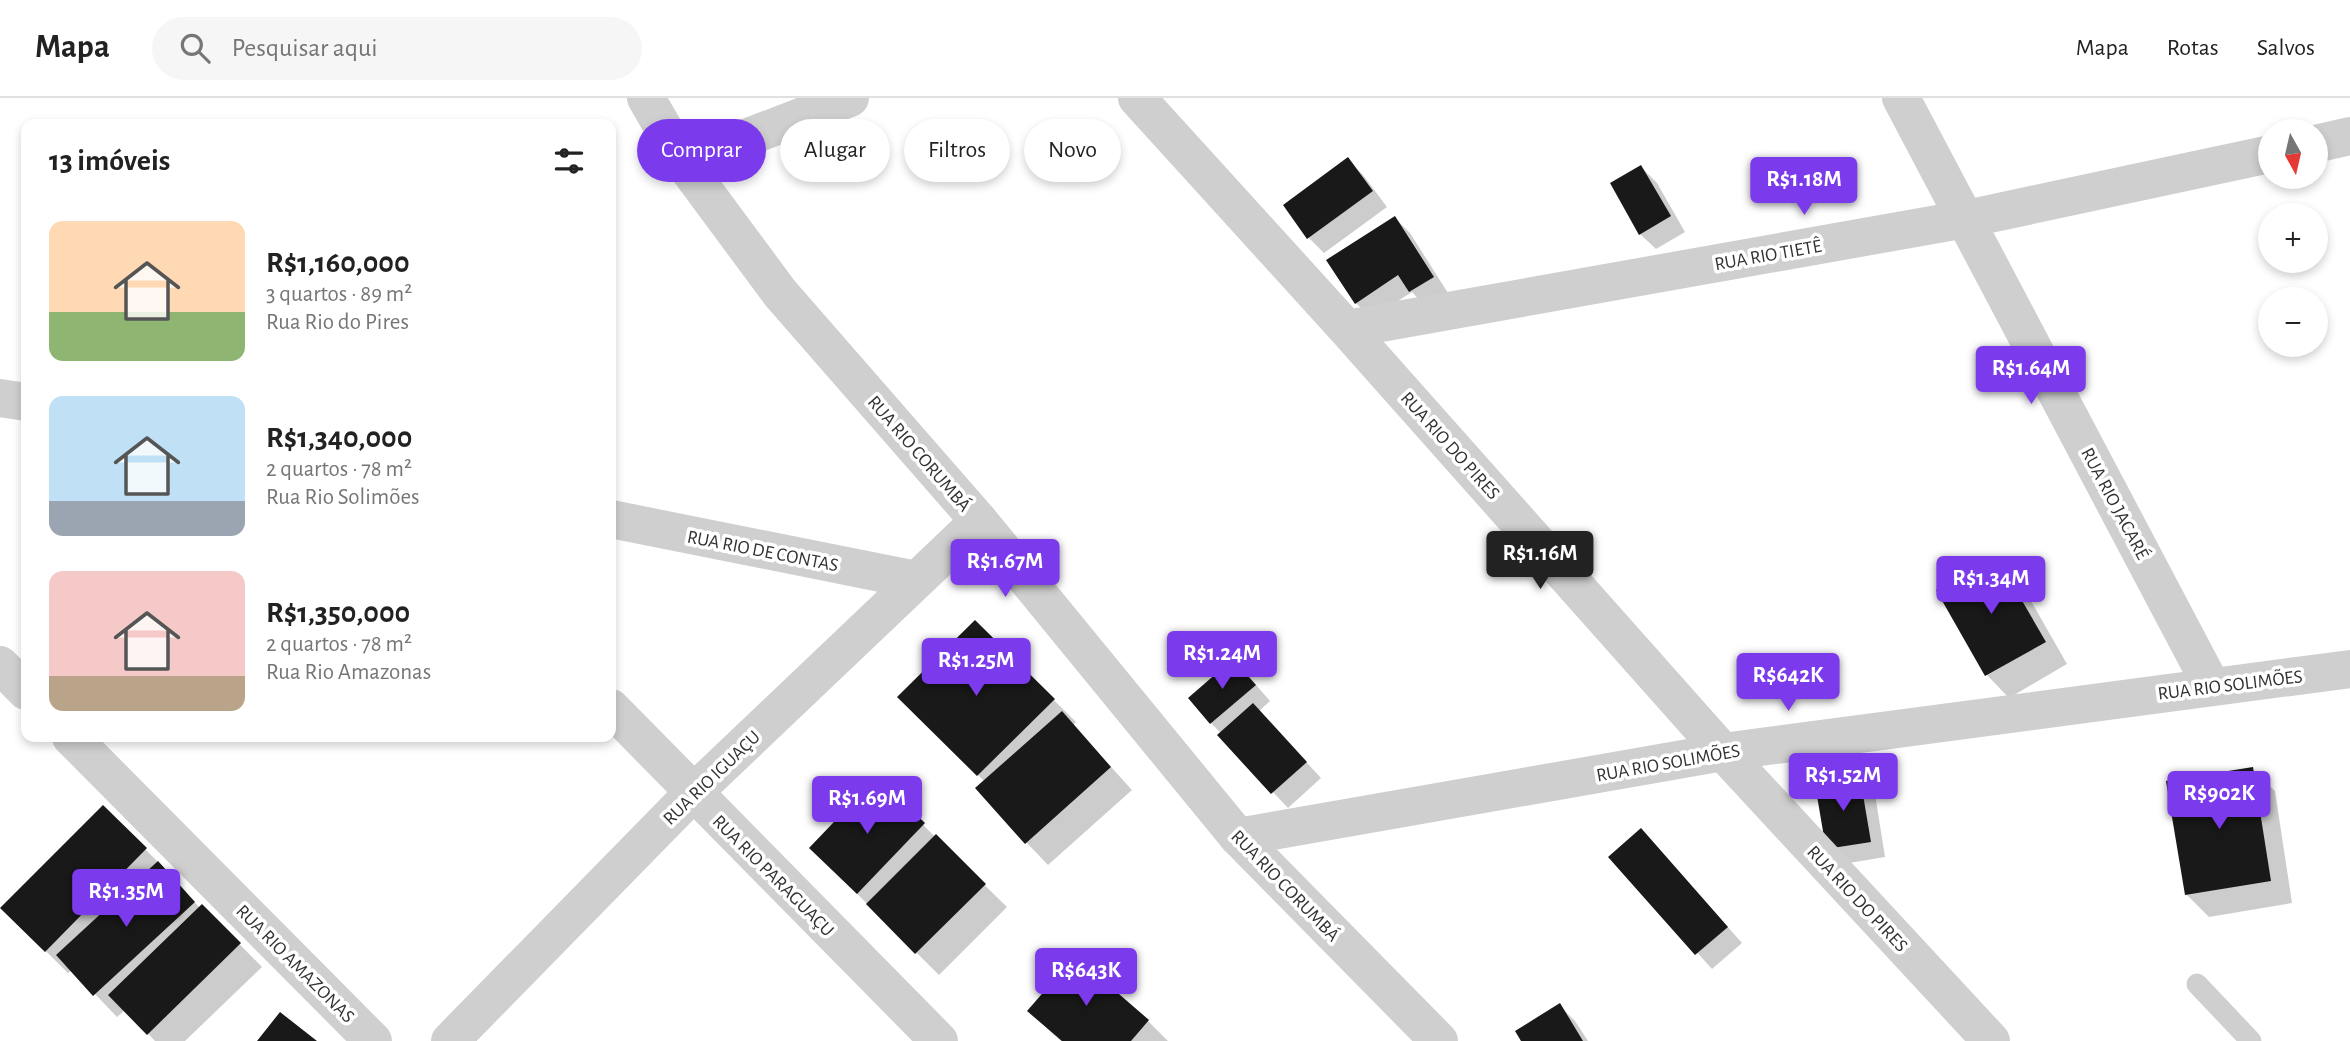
<!DOCTYPE html>
<html lang="pt">
<head>
<meta charset="utf-8">
<style>
  :root { --surface:#fff; --page:#f6f6f6; --text:#222; --muted:#767676; --line:#e0e0e0; --accent:#7c3aed }
  body { margin:0; font-family:"Alegreya Sans",sans-serif; background:var(--page); color:var(--text); height:100vh; display:flex; flex-direction:column; font-size:26px; white-space:nowrap }
  * { box-sizing:border-box; margin:0 }
  p { font-size:23px; color:var(--muted) }
  .icon { flex:none; width:38px; height:38px; fill:none; stroke:currentColor; stroke-width:2; stroke-linecap:round; stroke-linejoin:round }
  .map { position:relative; flex:1; overflow:hidden }
  .side { position:absolute; left:21px; top:21px; width:595px; height:623px; display:flex; flex-direction:column; background:var(--surface); border-radius:14px; box-shadow:0 4px 10px #0003 }
  .side>* { flex:none }
  .guide { position:absolute; left:637px; top:21px; width:665px; height:63px; display:flex; gap:14px }
  .needle { width:46px; rotate:172deg }
  .tools { position:absolute; left:2258px; top:21px; display:grid; gap:14px }
  .tools a { display:grid; place-items:center; width:70px; height:70px; border-radius:50%; background:var(--surface); box-shadow:0 4px 10px #0003; font-size:35px }
  .price { position:absolute; translate:-50% -60px; padding:0 16px; border-radius:7px; background:var(--accent); color:#fff; font-size:23px; line-height:46px; filter:drop-shadow(0 2px 4px #0008) }
  .price::after { content:''; position:absolute; left:50%; top:42px; width:21px; height:16px; margin-left:-10px; background:inherit; clip-path:polygon(0 0,100% 0,50% 100%) }
  .price.on { background:#222; color:#fff }
  ul { padding:0; list-style:none }
  li { display:flex; align-items:center; gap:21px; height:175px; padding:0 28px }
  li span { display:grid; place-items:center; flex:none; width:196px; height:140px; border-radius:14px; color:#555 }
  li>.icon { margin-inline-start:auto }
  span .icon { width:84px; height:84px; fill:#fffc; stroke-width:1 }
  li b { font-size:30px }
  h2 { display:flex; justify-content:space-between; align-items:center; height:84px; padding:0 28px; font-size:30px }
  .chip { padding:0 24px; border-radius:32px; background:var(--surface); box-shadow:0 4px 10px #0003; font-size:24px; line-height:63px }
  .chip.on { background:var(--accent); color:#fff }
  header { display:flex; align-items:center; gap:42px; box-sizing:border-box; height:98px; padding:0 35px; background:var(--surface); border-bottom:2px solid var(--line) }
  header strong { font-size:33px }
  nav { display:flex; gap:38px; margin-inline-start:auto; font-size:24px }
  .search { width:490px; height:63px; background:var(--page); display:flex; align-items:center; gap:18px; box-sizing:border-box; padding:0 24px; border-radius:38px; color:var(--muted); font-size:26px }
  .map>svg:first-child { display:block }
</style>
</head>
<body>
<header>
<strong>Mapa</strong>
<div class="search"><svg class="icon" aria-label="search" viewBox="0 0 24 24"><circle cx="10" cy="10" r="6"/><path d="M15 15l6 6"/></svg>Pesquisar aqui</div>
<nav><a>Mapa</a><a>Rotas</a><a>Salvos</a></nav>
</header>
<div class="map">
<svg width="2350" height="943" viewBox="0 0 2350 943">
  <rect width="100%" height="100%" fill="#fff"/>
  <path fill="#0003" d="M1348 62 1363 77 1387 109 1324 155 1309 140 1285 108Z
    M1641 69 1657 85 1685 134 1656 151 1640 136Z
    M1395 120 1410 135 1448 195 1426 209 1412 194 1371 220 1356 205Z
    M1996 460 2019 482 2067 566 2009 600 1987 577 1938 493Z
    M975 524 1076 624 1073 627 1132 692 1048 767 1026 744 985 684 900 599Z
    M1249 579 1270 603 1259 613 1321 680 1288 710 1219 637 1221 635 1211 625Z
    M2252 671 2275 693 2292 805 2209 819 2186 796Z
    M1859 680 1875 696 1885 759 1843 766 1817 688Z
    M877 682 1007 809 939 877 834 773Z
    M103 709 168 774 167 775 200 810 202 808 262 869 185 943H155L125 912 117 919 72 872 68 875 2 810Z
    M1656 748 1742 845 1712 871 1611 759Z
    M1076 860 1148 923 1168 943H1061L1052 935 1030 913Z
    M1559 907 1575 923 1588 943H1524Z"/>
  <path fill="#191919" d="M1348 59 1373 93 1307 141 1283 107Z
    M1641 67 1671 118 1639 137 1610 85Z
    M1395 118 1434 179 1409 194 1398 177 1355 206 1326 162Z
    M1996 458 2046 544 1985 578 1936 492Z
    M975 522 1055 601 977 678 897 599Z
    M1233 561 1256 587 1210 626 1188 600Z
    M1253 605 1307 664 1271 696 1217 637Z
    M1062 613 1111 669 1025 746 975 690Z
    M2253 669 2271 783 2185 797 2166 683Z
    M877 679 925 725 857 796 809 750Z
    M1860 679 1871 744 1826 751 1815 686Z
    M103 707 147 750 45 854 0 810Z
    M1641 730 1728 829 1695 857 1608 759Z
    M936 736 986 786 915 856 866 806Z
    M158 763 195 804 93 898 56 857Z
    M202 806 241 845 147 937 108 897Z
    M1075 858 1149 922 1131 943H1062L1027 913Z
    M1560 905 1583 943H1521L1515 933Z
    M280 914 317 943H257Z"/>
  <g fill="none" stroke-linecap="round" stroke-linejoin="round">
    <path stroke="#cfcfcf" stroke-width="21" d="M2197 886 2251 943"/>
    <path stroke="#cfcfcf" stroke-width="38" d="M1137 0 1347 231 1723 654 1991 943
      M1901 0 2212 589
      M2315 46 2350 38
      M683 64 850 0
      M1347 231 1966 121 2270 56
      M0 300 26 304
      M611 421 916 482
      M0 567 26 593
      M611 610 939 943
      M71 639 373 943
      M1238 739 1723 654 2350 571
      M450 943 693 695 979 423"/>
    <path stroke="#cfcfcf" stroke-width="38" d="M646 0 683 64 780 195 979 423 1238 739 1439 943"/>
  </g>
  <g text-anchor="middle" stroke-width="7" stroke-linejoin="round" paint-order="stroke">
    <g font-size="19" fill="#323232" stroke="#fff">
      <text transform="translate(1768 156) rotate(-10)" y="7">RUA RIO TIETÊ</text>
      <text transform="translate(1451 347) rotate(48)" y="7">RUA RIO DO PIRES</text>
      <text transform="translate(920 355) rotate(49)" y="7">RUA RIO CORUMBÁ</text>
      <text transform="translate(2116 405) rotate(62)" y="7">RUA RIO JACARÉ</text>
      <text transform="translate(763 452) rotate(11)" y="7">RUA RIO DE CONTAS</text>
      <text transform="translate(2230 586) rotate(-7)" y="7">RUA RIO SOLIMÕES</text>
      <text transform="translate(1668 664) rotate(-10)" y="7">RUA RIO SOLIMÕES</text>
      <text transform="translate(711 679) rotate(-44)" y="7">RUA RIO IGUAÇU</text>
      <text transform="translate(774 777) rotate(45)" y="7">RUA RIO PARAGUAÇU</text>
      <text transform="translate(1286 787) rotate(46)" y="7">RUA RIO CORUMBÁ</text>
      <text transform="translate(1858 800) rotate(47)" y="7">RUA RIO DO PIRES</text>
      <text transform="translate(296 865) rotate(45)" y="7">RUA RIO AMAZONAS</text>
    </g>
  </g>
</svg>
<div class="tools">
<a><svg class="needle" viewBox="-14 -14 28 28"><path d="M0-13l5 13h-10z" fill="#e53935"/><path d="M0 13l5-13h-10z" fill="#767676"/></svg></a>
<a>+</a>
<a>−</a>
</div>
<b class="price" style="left:1804px;top:119px">R$1.18M</b>
<b class="price" style="left:2031px;top:308px">R$1.64M</b>
<b class="price on" style="left:1540px;top:493px">R$1.16M</b>
<b class="price" style="left:1005px;top:501px">R$1.67M</b>
<b class="price" style="left:1991px;top:518px">R$1.34M</b>
<b class="price" style="left:1222px;top:593px">R$1.24M</b>
<b class="price" style="left:976px;top:600px">R$1.25M</b>
<b class="price" style="left:1788px;top:615px">R$642K</b>
<b class="price" style="left:1843px;top:715px">R$1.52M</b>
<b class="price" style="left:2219px;top:733px">R$902K</b>
<b class="price" style="left:867px;top:738px">R$1.69M</b>
<b class="price" style="left:126px;top:831px">R$1.35M</b>
<b class="price" style="left:1086px;top:910px">R$643K</b>
<div class="guide">
<a class="chip on">Comprar</a>
<a class="chip">Alugar</a>
<a class="chip">Filtros</a>
<a class="chip">Novo</a>
</div>
<section class="side">
<h2>13 imóveis<svg class="icon" aria-label="filters" viewBox="0 0 24 24"><path d="M4 7h16M4 17h16"/><circle cx="9" cy="7" r="2"/><circle cx="15" cy="17" r="2"/></svg></h2>
<ul>
<li><span style="background:linear-gradient(#ffd9b3 65%,#8fb573 0)"><svg class="icon" aria-label="home" viewBox="0 0 24 24"><path d="M3 11l9-7 9 7M6 9v11h12V9"/></svg></span><div><b>R$1,160,000</b><p>3 quartos · 89 m²</p><p>Rua Rio do Pires</p></div></li>
<li><span style="background:linear-gradient(#bfe0f5 75%,#9aa5b1 0)"><svg class="icon" aria-label="home" viewBox="0 0 24 24"><path d="M3 11l9-7 9 7M6 9v11h12V9"/></svg></span><div><b>R$1,340,000</b><p>2 quartos · 78 m²</p><p>Rua Rio Solimões</p></div></li>
<li><span style="background:linear-gradient(#f6c9c9 75%,#b9a48a 0)"><svg class="icon" aria-label="home" viewBox="0 0 24 24"><path d="M3 11l9-7 9 7M6 9v11h12V9"/></svg></span><div><b>R$1,350,000</b><p>2 quartos · 78 m²</p><p>Rua Rio Amazonas</p></div></li>
</ul>
</section>
</div>
</body>
</html>
